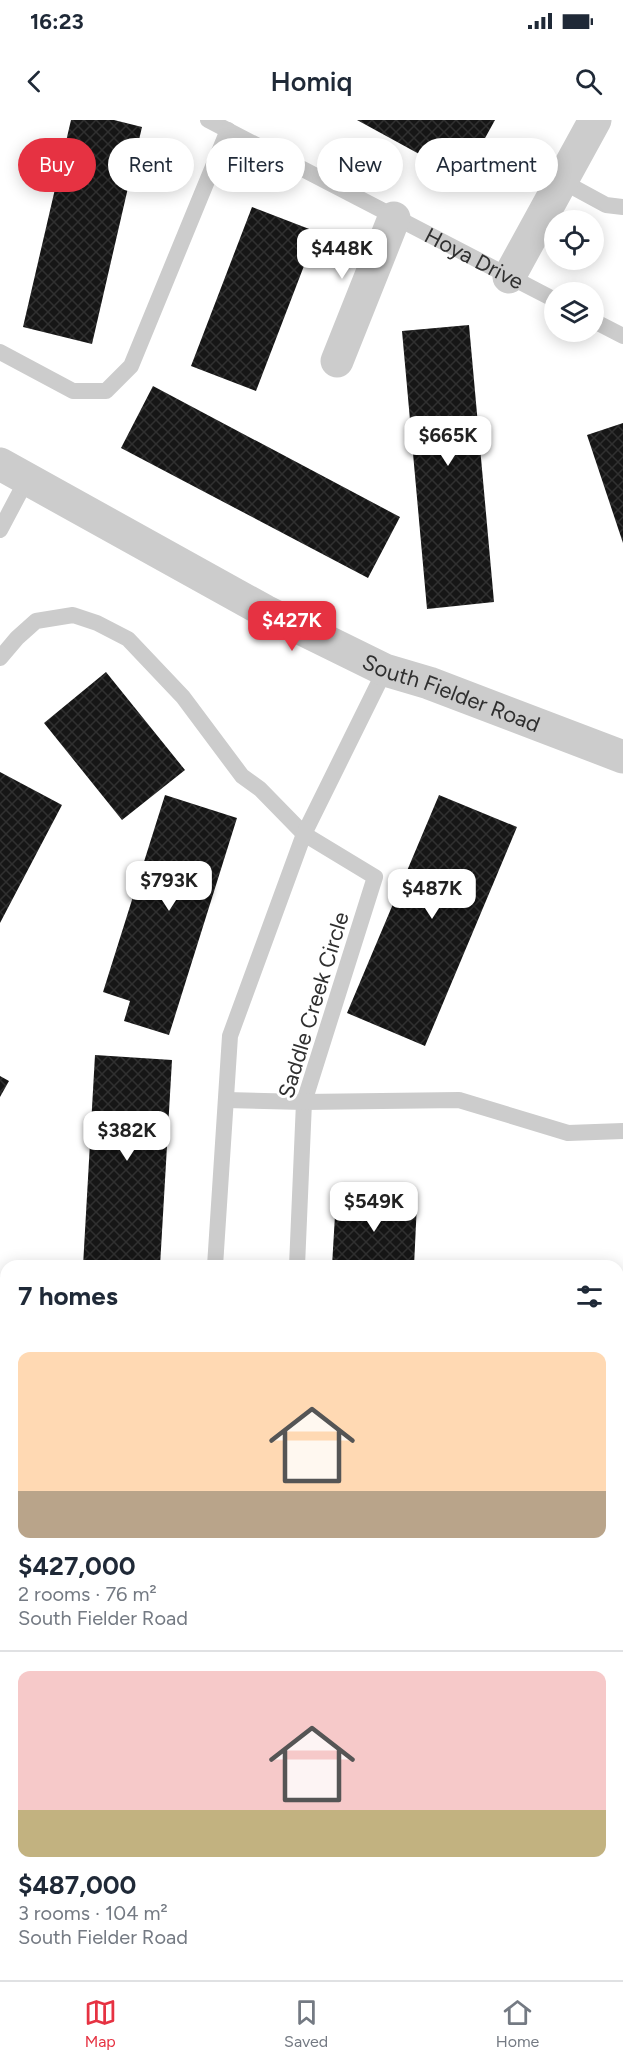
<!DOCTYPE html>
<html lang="en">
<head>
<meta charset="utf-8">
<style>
  :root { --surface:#fff; --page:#f6f6f7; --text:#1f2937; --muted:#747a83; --line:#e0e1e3; --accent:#e63242 }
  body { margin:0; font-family:Figtree,sans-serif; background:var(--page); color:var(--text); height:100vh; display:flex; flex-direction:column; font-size:22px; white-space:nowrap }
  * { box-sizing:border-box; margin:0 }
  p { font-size:20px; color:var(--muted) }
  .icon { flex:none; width:33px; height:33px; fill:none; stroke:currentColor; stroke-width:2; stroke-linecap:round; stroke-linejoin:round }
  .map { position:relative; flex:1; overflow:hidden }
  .drawer { position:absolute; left:0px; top:1140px; width:624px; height:720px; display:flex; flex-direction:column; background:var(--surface); border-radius:18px 18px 0 0; box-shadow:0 3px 15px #0003 }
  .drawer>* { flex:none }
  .top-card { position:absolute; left:18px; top:18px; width:588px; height:54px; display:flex; gap:12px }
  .tools { position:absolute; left:544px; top:90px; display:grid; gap:12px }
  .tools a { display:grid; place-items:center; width:60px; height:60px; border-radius:50%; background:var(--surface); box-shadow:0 3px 15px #0003; font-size:30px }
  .price { position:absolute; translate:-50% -51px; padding:0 14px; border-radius:12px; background:#fff; color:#222; font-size:20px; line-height:39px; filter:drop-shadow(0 2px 3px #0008) }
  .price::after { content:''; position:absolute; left:50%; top:36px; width:18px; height:14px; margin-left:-9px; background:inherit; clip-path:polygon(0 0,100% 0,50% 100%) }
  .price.on { background:var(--accent); color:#fff }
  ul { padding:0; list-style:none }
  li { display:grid; align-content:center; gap:12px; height:318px; padding:0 18px }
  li+li { border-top:2px solid var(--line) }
  li span { display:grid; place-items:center; height:186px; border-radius:12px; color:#555 }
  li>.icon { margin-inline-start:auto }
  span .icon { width:108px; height:108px; fill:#fffc; stroke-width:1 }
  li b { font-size:26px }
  h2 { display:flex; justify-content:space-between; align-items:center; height:72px; padding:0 18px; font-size:26px }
  .tag { padding:0 21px; border-radius:27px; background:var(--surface); box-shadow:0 3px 15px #0003; font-size:21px; line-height:54px }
  .tag.on { background:var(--accent); color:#fff }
  .status { display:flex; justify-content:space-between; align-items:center; height:42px; padding:0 30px; background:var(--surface); direction:ltr }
  .status svg { height:16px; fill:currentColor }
  header { display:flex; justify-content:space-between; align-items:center; height:78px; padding:0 18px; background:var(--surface); font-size:27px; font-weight:600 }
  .menu { display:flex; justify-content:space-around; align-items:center; height:84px; border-top:2px solid var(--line); background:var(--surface); font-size:16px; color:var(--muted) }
  .menu a { display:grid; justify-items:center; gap:3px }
  .menu .on { color:var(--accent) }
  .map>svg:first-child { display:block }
</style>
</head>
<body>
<div class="status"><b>16:23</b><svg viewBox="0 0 49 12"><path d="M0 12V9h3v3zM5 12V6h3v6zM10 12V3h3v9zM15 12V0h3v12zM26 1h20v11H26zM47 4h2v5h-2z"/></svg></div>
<header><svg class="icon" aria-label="back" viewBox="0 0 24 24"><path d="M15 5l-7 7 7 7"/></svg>Homiq<svg class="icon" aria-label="search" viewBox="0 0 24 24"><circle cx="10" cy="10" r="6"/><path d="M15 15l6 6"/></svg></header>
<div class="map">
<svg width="623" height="1860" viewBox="0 0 623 1860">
  <defs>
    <pattern id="building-cross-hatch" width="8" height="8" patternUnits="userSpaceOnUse" patternTransform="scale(1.5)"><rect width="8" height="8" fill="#161616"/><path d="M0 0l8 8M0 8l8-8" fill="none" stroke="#303030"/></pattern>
  </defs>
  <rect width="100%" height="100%" fill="#fff"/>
  <path fill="url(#building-cross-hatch)" d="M71 0H114L142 7 92 224 23 207Z
    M357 0H495L463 58Z
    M252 87 317 112 256 271 191 246Z
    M469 205 494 482 427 489 402 211Z
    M153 266 400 397 368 458 121 328Z
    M623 303V423L587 315Z
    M106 552 185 650 122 700 44 603Z
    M0 652 62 685 0 803Z
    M165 675 237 698 169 915 124 901 130 881 103 872Z
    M439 675 517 707 425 926 347 893Z
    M95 935 172 940 160 1146H83Z
    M0 956 9 961 0 977Z
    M336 1078 417 1083 414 1146H332Z
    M5 1632H6V1689L0 1688V1652Z
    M0 1728H6V1810H0Z
    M267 1854H333V1860Z"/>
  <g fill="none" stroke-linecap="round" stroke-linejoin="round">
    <g stroke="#ccc" stroke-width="16">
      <path id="s1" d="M208 0 555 180"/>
      <path d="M560 60 606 85 623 87"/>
      <path d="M594 201 623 216"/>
      <path d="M0 232 73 271H106L131 246 228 10"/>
      <path d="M0 410 27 359"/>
      <path d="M0 538 17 518 36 501 73 495 97 503 128 519 183 577 242 656 260 669 304 714 375 757 304 982 297 1146"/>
      <path d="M226 980 304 982 459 980 568 1013 623 1011"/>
      <path d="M215 1146 230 916 304 714 385 550"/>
      <path d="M0 1840H6"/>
    </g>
    <path stroke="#ccc" stroke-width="33" d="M509 157 595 0
      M337 241 394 98"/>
    <path stroke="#ccc" stroke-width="33" id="s2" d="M0 344 265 491 385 550 429 563 623 637"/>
  </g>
  <g text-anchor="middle" stroke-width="6" stroke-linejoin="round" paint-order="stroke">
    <g font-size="22" fill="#2f2f2f" stroke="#fff">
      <text dy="8" stroke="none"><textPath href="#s1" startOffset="300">Hoya Drive</textPath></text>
      <text dy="8" stroke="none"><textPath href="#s2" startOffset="507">South Fielder Road</textPath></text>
      <text transform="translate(313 885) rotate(-73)" y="8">Saddle Creek Circle</text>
    </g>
  </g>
</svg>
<div class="tools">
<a><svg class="icon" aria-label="locate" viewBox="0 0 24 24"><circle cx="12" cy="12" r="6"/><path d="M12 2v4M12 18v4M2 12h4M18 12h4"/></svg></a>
<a><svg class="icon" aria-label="layers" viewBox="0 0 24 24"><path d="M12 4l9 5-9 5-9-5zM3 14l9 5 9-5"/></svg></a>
</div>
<b class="price" style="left:342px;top:160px">$448K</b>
<b class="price" style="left:448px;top:347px">$665K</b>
<b class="price on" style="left:292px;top:532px">$427K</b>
<b class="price" style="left:169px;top:792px">$793K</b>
<b class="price" style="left:432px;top:800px">$487K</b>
<b class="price" style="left:127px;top:1042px">$382K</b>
<b class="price" style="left:374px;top:1113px">$549K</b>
<div class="top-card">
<a class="tag on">Buy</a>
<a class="tag">Rent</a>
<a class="tag">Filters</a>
<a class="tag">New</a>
<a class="tag">Apartment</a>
</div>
<section class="drawer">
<h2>7 homes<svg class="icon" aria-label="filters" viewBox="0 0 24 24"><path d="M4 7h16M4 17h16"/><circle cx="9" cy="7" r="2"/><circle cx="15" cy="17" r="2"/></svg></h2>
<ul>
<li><span style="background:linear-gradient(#ffd9b3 75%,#b9a48a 0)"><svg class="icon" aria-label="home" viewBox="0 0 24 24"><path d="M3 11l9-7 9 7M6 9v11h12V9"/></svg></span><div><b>$427,000</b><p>2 rooms · 76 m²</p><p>South Fielder Road</p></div></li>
<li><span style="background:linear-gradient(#f6c9c9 75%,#c2b280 0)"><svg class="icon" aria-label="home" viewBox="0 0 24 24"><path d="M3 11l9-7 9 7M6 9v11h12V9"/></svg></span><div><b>$487,000</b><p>3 rooms · 104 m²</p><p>South Fielder Road</p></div></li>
</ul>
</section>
</div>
<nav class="menu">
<a class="on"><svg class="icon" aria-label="map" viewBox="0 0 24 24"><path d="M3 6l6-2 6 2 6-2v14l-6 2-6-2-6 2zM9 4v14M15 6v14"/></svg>Map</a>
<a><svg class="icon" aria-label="saved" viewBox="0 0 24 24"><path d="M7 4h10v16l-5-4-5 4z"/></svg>Saved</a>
<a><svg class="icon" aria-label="home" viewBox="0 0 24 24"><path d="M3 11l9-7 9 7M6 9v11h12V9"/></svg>Home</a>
</nav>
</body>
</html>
